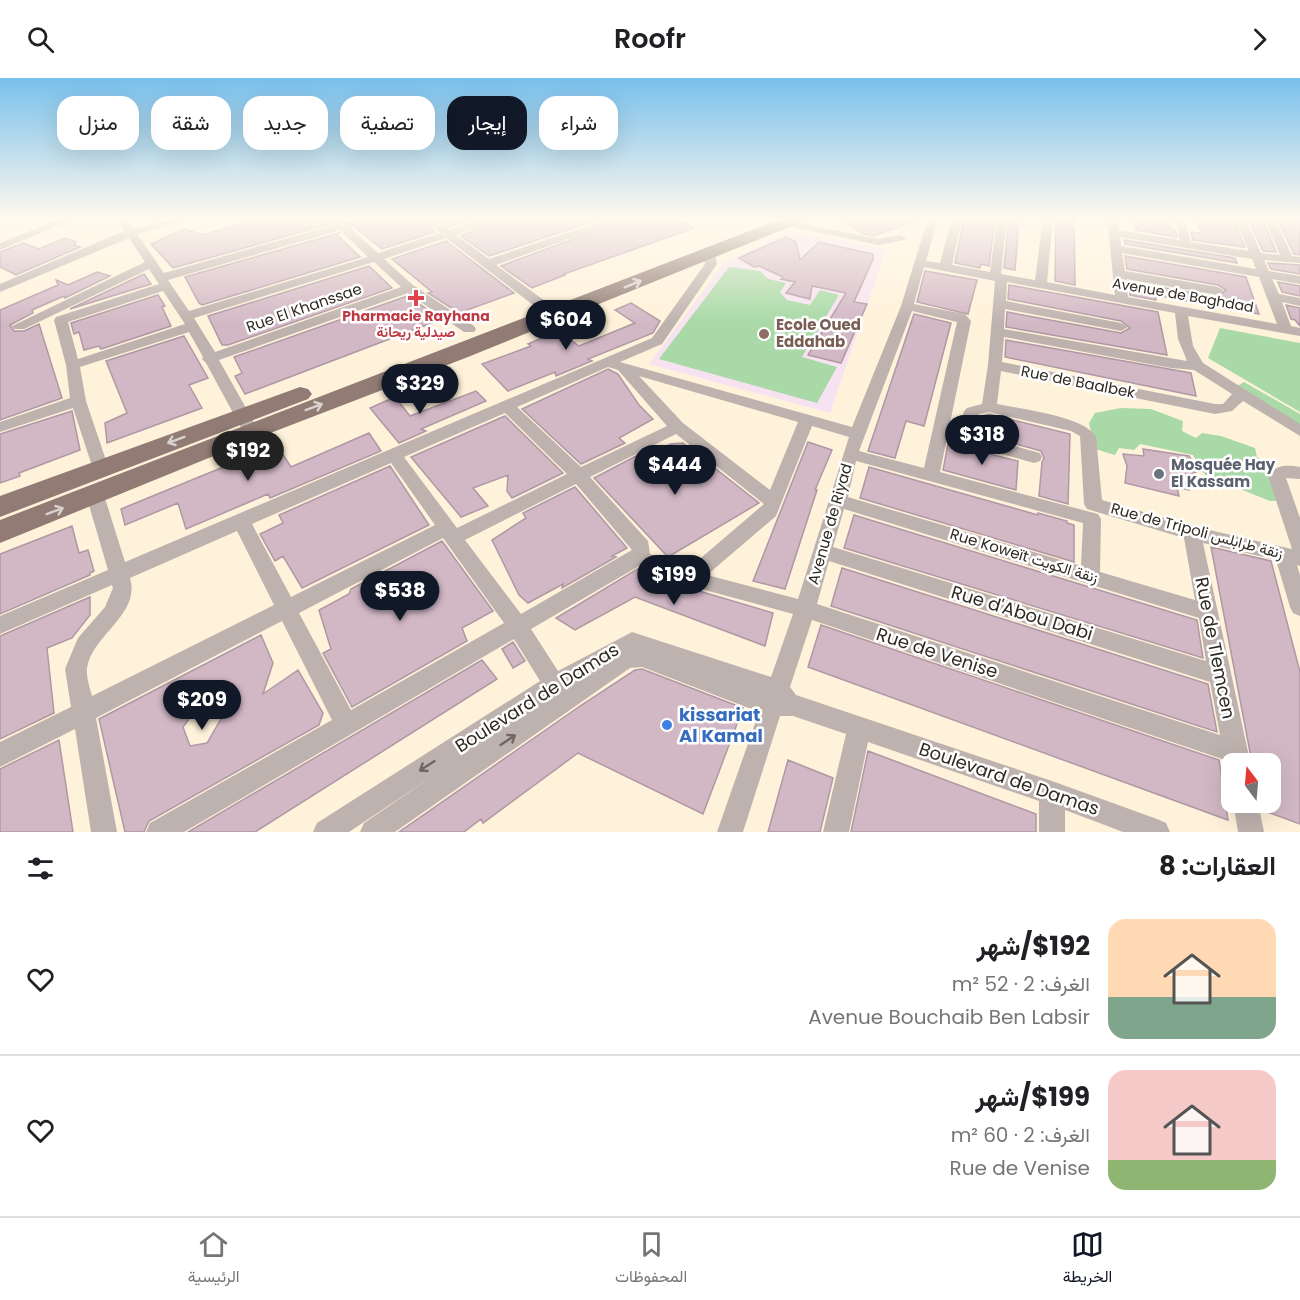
<!DOCTYPE html>
<html lang="ar">
<head>
<meta charset="utf-8">
<style>
  :root { --surface:#fff; --page:#f2f2f2; --text:#202124; --muted:#757577; --line:#e0e0e0; --accent:#111827 }
  body { margin:0; font-family:Poppins,Vazirmatn,sans-serif; background:var(--page); color:var(--text); direction:rtl; height:100vh; display:flex; flex-direction:column; font-size:22px; white-space:nowrap }
  * { box-sizing:border-box; margin:0 }
  p { font-size:20px; color:var(--muted) }
  .icon { flex:none; width:33px; height:33px; fill:none; stroke:currentColor; stroke-width:2; stroke-linecap:round; stroke-linejoin:round }
  .map { position:relative; height:754px; overflow:hidden; direction:ltr }
  .sheet { display:flex; flex-direction:column; background:var(--surface); flex:1 }
  .sheet>* { flex:none }
  .banner { position:absolute; left:18px; top:18px; width:600px; height:54px; direction:rtl; display:flex; gap:12px }
  .needle { width:39px; rotate:344deg }
  .tools { position:absolute; left:1221px; top:675px; display:grid; gap:12px }
  .tools a { display:grid; place-items:center; width:60px; height:60px; border-radius:12px; background:var(--surface); box-shadow:0 6px 24px #0002; font-size:30px }
  .price { position:absolute; translate:-50% -51px; padding:0 14px; border-radius:21px; background:var(--accent); color:#fff; font-size:20px; line-height:39px; filter:drop-shadow(0 2px 3px #0008) }
  .price::after { content:''; position:absolute; left:50%; top:36px; width:18px; height:14px; margin-left:-9px; background:inherit; clip-path:polygon(0 0,100% 0,50% 100%) }
  .price.current { background:#222; color:#fff }
  ul { padding:0; list-style:none }
  li { display:flex; align-items:center; gap:18px; height:150px; padding:0 24px }
  li+li { border-top:2px solid var(--line) }
  li span { display:grid; place-items:center; flex:none; width:168px; height:120px; border-radius:18px; color:#555 }
  li>.icon { margin-inline-start:auto }
  span .icon { width:72px; height:72px; fill:#fffc; stroke-width:1 }
  li b { font-size:26px }
  h2 { display:flex; justify-content:space-between; align-items:center; height:72px; padding:0 24px; font-size:26px }
  .tag { padding:0 21px; border-radius:18px; background:var(--surface); box-shadow:0 6px 24px #0002; font-size:21px; line-height:54px }
  .tag.current { background:var(--accent); color:#fff }
  header { display:flex; justify-content:space-between; align-items:center; height:78px; padding:0 24px; background:var(--surface); font-size:27px; font-weight:600 }
  .dock { display:flex; justify-content:space-around; align-items:center; height:84px; border-top:2px solid var(--line); background:var(--surface); font-size:16px; color:var(--muted) }
  .dock a { display:grid; justify-items:center; gap:3px }
  .dock .current { color:var(--accent) }
  .map>svg:first-child { display:block }
</style>
</head>
<body>
<header><svg class="icon" aria-label="forward" viewBox="0 0 24 24"><path d="M9 5l7 7-7 7"/></svg>Roofr<svg class="icon" aria-label="search" viewBox="0 0 24 24"><circle cx="10" cy="10" r="6"/><path d="M15 15l6 6"/></svg></header>
<div class="map">
<svg width="1300" height="754" viewBox="0 0 1300 754">
  <rect width="100%" height="100%" fill="#fff2da"/>
  <path fill="#f7e2f1" d="M791 153 886 171 830 335 649 286 724 185Z"/>
  <path fill="#a8d9a6" d="M729 189 760 193 768 201 786 205 780 214 787 222 810 227 820 212 839 217 802 279 837 289 817 325 659 281Z
    M1220 250 1300 265V334L1208 280Z
    M1244 304 1300 336V352L1234 310Z
    M1121 330 1151 331 1183 343 1182 353 1196 360 1202 355 1221 358 1255 370 1257 379 1266 385 1279 423H1270L1205 397 1193 377 1140 366 1134 372 1119 370 1115 377 1095 371 1089 345 1095 335Z"/>
  <path fill="#d2b8c5" stroke="#b097a4" stroke-width="1.5" fill-rule="evenodd" d="M255 140H328L330 146 173 190 151 166 184 151 204 157Z
    M378 140H420L435 154 382 171 356 150Z
    M438 140H476L449 149Z
    M502 140H603L489 178 461 158Z
    M629 140H676L694 150 564 196 565 197 532 210 501 188Z
    M837 140H918V142L873 158 864 156Z
    M964 140H995L989 188 981 186 980 190 955 185Z
    M1009 140H1019L1015 192 1004 190Z
    M1056 140H1074L1075 207 1055 203Z
    M1134 140H1168L1171 151 1175 152 1177 159 1136 152Z
    M1196 140H1233L1245 169 1193 162 1191 154 1201 155Z
    M1248 140H1262L1276 174 1263 173Z
    M1277 140H1300V177L1294 176Z
    M339 155 337 157 360 179 202 227 199 225 185 199Z
    M786 159 796 164 800 182 819 164 873 176V181L854 224 867 226 841 285 808 277 846 215 812 208 810 221 786 215 795 204 781 201 783 199 759 188 754 189 739 180Z
    M65 160 76 164 74 167 80 169 16 197 0 189V174L23 165 39 171Z
    M1124 162 1235 180 1237 185 1125 166Z
    M446 163 514 215 459 235 428 215 432 214 392 181Z
    M1125 178 1246 199 1259 236 1155 217 1156 222 1130 217 1129 204 1218 219 1226 212 1218 207 1127 191Z
    M1268 185 1300 187V196L1271 191Z
    M369 188 392 210 228 267H222L208 238Z
    M925 193 977 202 968 236 917 224Z
    M97 194 110 198 65 220 64 218 32 232 33 235 10 247 14 253H24L39 246 62 320 0 342V232L58 207 56 202 68 207Z
    M144 196 151 206 70 231Z
    M1278 204 1300 208V218L1282 214Z
    M1009 207 1158 234 1167 277 1006 249 1007 234 1121 255 1130 250 1121 243 1008 221Z
    M158 217 165 228 162 229 171 248 101 271 99 268 84 272 79 254 74 256 71 245Z
    M407 218 442 241 245 316 235 298 242 295 234 279Z
    M631 225 660 243 653 255 588 281 592 283 556 298 555 294 508 313 482 286 531 268 528 266 558 253 579 268 635 245 615 232Z
    M1286 227 1300 230V248L1295 242 1291 241Z
    M914 236 951 245 924 348 906 343 895 380 868 373Z
    M184 258 208 300 189 307 202 330 107 365 105 345 127 335 106 283Z
    M1006 262 1191 295 1196 318 1005 279Z
    M608 291 618 296 639 327 653 341 619 360 625 365 581 386 522 331Z
    M476 313 486 323 421 351 426 353 399 365 370 330 395 319 410 338Z
    M72 333 80 372 19 395 20 398 0 405V356Z
    M989 336 1070 356 1068 426 1039 418 1042 384 1044 380 1041 373 976 355 981 338Z
    M505 338 563 395 512 420 507 413 508 397 473 410 488 428 461 439 411 379Z
    M369 355 381 373 270 420 268 416 186 451 178 425 125 447 121 431 277 367 291 389Z
    M808 364 832 372 815 412H817L785 511 753 503Z
    M683 365 759 425 668 479 594 400 638 377 653 391 656 372 671 366Z
    M948 366 1018 383 1016 412 943 392Z
    M1143 371 1189 378 1199 393 1187 398 1189 412 1177 409 1179 418 1125 405 1127 388 1123 376 1144 378Z
    M390 388 429 447 302 510 283 478 275 483 260 456 283 445 279 437Z
    M869 389 1038 437V435L1067 443V445L1074 447V484L860 420Z
    M575 409 627 470 612 478 616 479 562 510 563 506 528 525 519 517 492 462 526 440 523 435Z
    M854 437 1197 542 1203 580 844 470Z
    M72 448 79 475 88 472 94 493 90 495V497L0 536V476Z
    M442 463 493 533 462 550 467 563 352 629 323 575 331 571 319 532 349 516 351 511Z
    M1211 469 1271 483 1300 594V746L1262 732 1260 724H1270V686H1250V674Z
    M639 490 689 510 773 535 765 568 635 519 575 552 556 540Z
    M842 490 1208 606 1217 654 831 528Z
    M90 519V537L72 560 47 570 54 635 0 661V558Z
    M821 547 1219 682 1228 742 808 589Z
    M261 557 273 585 263 616 298 592 323 635 319 647 149 743 144 754H125L99 641ZM198 629 222 639 207 665 190 668 183 649Z
    M513 564 525 583 513 590 502 571Z
    M482 582 497 601 255 754H188Z
    M642 591 743 630 703 736 578 675 483 745 481 741 464 754H399L580 628 635 592Z
    M59 662 73 754H0V691Z
    M868 673 1036 736V754H851Z
    M788 682 833 700 820 754H768Z"/>
  <g fill="none" stroke-linecap="round" stroke-linejoin="round">
    <path fill="#beb2ae" fill-rule="evenodd" d="M62 140H77L0 172V165Z
      M116 140H126L134 151 174 140H192L137 156 164 195 334 147 330 142 331 140H339L344 144 358 140H376L350 150 378 175 440 155 422 140H434L449 152 484 140H500L456 157 489 181 611 140H627L496 187 560 234 562 237 560 240H550L446 160 384 181 413 207 474 248 476 251 474 254H464L408 215 219 282 259 353 257 357H245L206 285 202 281 203 279 189 254 80 289 86 323 109 391 107 395H95L93 391 73 330 0 354V344L70 320 66 287 54 242 56 239 159 206 149 191 24 251H14L12 248 145 184 129 160 0 214V206L124 153ZM340 152 368 179 189 233 168 202ZM374 184 401 209 215 274 194 240ZM163 213 185 246 78 281 68 244Z
      M928 140H938L926 183 940 185 952 140H962L952 187 990 194 997 140H1007L1001 196 1035 202 1043 140H1053L1047 204 1115 217 1107 140H1117L1119 152 1180 162 1175 140H1185L1191 164 1249 173 1235 140H1245L1261 175 1280 177 1264 140H1274L1292 178 1300 179V185L1264 182 1269 193 1300 198V206L1272 201 1279 216 1300 220V228L1282 224 1291 248 1300 250V258L1188 238 1193 268 1203 285 1300 346V358L1243 323 1232 333 1215 336 1001 293 997 326C1021 331 1085 338 1096 359L1102 422 1192 448 1292 471 1268 398C1276 386 1288 387 1300 389V401L1286 400 1300 440V488L1297 487 1300 497V538L1293 535 1290 529 1276 482 1203 465 1248 674V686H1232V693L1228 692 1225 682 812 542 790 609 796 617 1052 703 1157 741 1166 745 1170 754H1123L1065 732V754H1039V723L868 664 849 754H823L846 656 793 638H780L743 754H717L759 634 642 589 630 590 395 754H360L364 745 436 696 349 754H313L317 745 540 603 514 561 184 754H146L150 745 332 642 282 543 96 640 117 754H91L75 651 0 689V664L71 629 65 591 78 560 105 529 113 510 112 507 0 556V538L108 492 86 417 89 413 95 411 101 413 104 417 125 484 652 260 705 186 703 175 709 172 715 175 717 186 662 266 620 284 852 349 901 228ZM1120 159 1252 181 1256 191 1121 168ZM1122 175 1259 199 1277 246 1128 219 1126 201 1218 217 1224 213 1218 209 1125 193ZM924 189 995 203 988 287 982 326 967 330 964 333 957 358 961 365 1034 385 1040 383 1042 379 1040 375 973 357 979 336 989 334 1071 353 1080 358 1084 426 1087 431 1184 460 1195 522 1100 494 1101 441 1098 436 940 394 971 243 965 236 914 226ZM1007 204 1175 235 1178 261 1187 283 1004 251 1005 231 1121 253 1128 249 1121 245 1006 223ZM912 233 957 244 924 390 859 373ZM1004 259 1171 290 1194 292 1232 316 1223 326H1215L1002 284ZM608 289 618 292 667 348 581 389 517 329ZM639 298 798 344 770 412 683 345ZM505 335 567 396 457 450 404 379ZM812 348 849 359 798 521 707 497 776 438ZM676 356 764 426 688 491 650 476 648 463 590 399ZM856 383 1083 445 1081 488 848 419ZM391 385 435 447 291 519 252 446ZM576 406 632 472 521 536 465 462ZM844 431 1199 540 1206 583 833 469ZM237 453 274 527 92 618C90 610 86 599 87 590 92 557 141 536 130 500ZM443 460 504 545 351 632 299 535ZM829 483 1210 604 1220 657 817 526ZM639 488 690 508 793 536 771 599 632 554 558 593 531 551Z
      M786 142 878 161 900 157 906 160 904 162 878 167 782 147V143Z
      M1233 724H1258L1264 754H1238Z"/>
    <path fill="#917b74" fill-rule="evenodd" d="M783 140H806L804 143 468 279 260 359 0 465V442Z
      M300 309 308 311 312 316 308 321 0 439V418Z"/>
  </g>
  <defs><path id="oneway-shaft" d="M-6 0H5M1.5-3L5.5 0L1.5 3" fill="none" stroke-width="1.6" stroke-linecap="round" stroke-linejoin="round" transform="scale(1.5)"/></defs>
  <g stroke="#d8d1ce">
    <use href="#oneway-shaft" transform="translate(633 206) rotate(-22)"/>
    <use href="#oneway-shaft" transform="translate(314 329) rotate(-21)"/>
    <use href="#oneway-shaft" transform="translate(176 362) rotate(159)"/>
    <use href="#oneway-shaft" transform="translate(55 433) rotate(-21)"/>
  </g>
  <g stroke="#6f6760">
    <use href="#oneway-shaft" transform="translate(508 662) rotate(-34)"/>
    <use href="#oneway-shaft" transform="translate(427 688) rotate(147)"/>
  </g>
  <linearGradient id="sky" x2="0" y2="1"><stop stop-color="#79c0ec"/><stop offset="0.57" stop-color="#fff9ee"/><stop offset="1" stop-color="#fff9ee" stop-opacity="0"/></linearGradient>
  <rect width="1300" height="246" fill="url(#sky)"/>
  <path fill="#e0444e" stroke="#fff" stroke-width="2" d="M413 211h6v6h6v6h-6v6h-6v-6h-6v-6h6z"/>
  <circle fill="#8d6e63" stroke="#fff" stroke-width="2" cx="764" cy="256" r="6"/>
  <circle fill="#6b7280" stroke="#fff" stroke-width="2" cx="1159" cy="396" r="6"/>
  <circle fill="#3f7fe0" stroke="#fff" stroke-width="2" cx="667" cy="647" r="6"/>
  <g text-anchor="middle" stroke-width="5" stroke-linejoin="round" paint-order="stroke">
    <g font-size="14" fill="#2e2a21" stroke="#fff">
      <text transform="translate(1183 217) rotate(10)" y="5">Avenue de Baghdad</text>
    </g>
    <g font-size="14" font-weight="bold" fill="#be3a42" stroke="#fff">
      <text x="416" y="243">Pharmacie Rayhana<tspan x="416" dy="16">صيدلية ريحانة</tspan></text>
    </g>
    <g font-size="15" fill="#2e2a21" stroke="#fff">
      <text transform="translate(304 230) rotate(-19)" y="5">Rue El Khanssae</text>
      <text transform="translate(1078 304) rotate(11)" y="5">Rue de Baalbek</text>
      <text transform="translate(830 446) rotate(-74)" y="5">Avenue de Riyad</text>
      <text transform="translate(1197 453) rotate(15)" y="5">Rue de Tripoli زنقة طرابلس</text>
      <text transform="translate(1024 478) rotate(17)" y="5">Rue Koweït زنقة الكويت</text>
    </g>
    <g font-size="15" font-weight="bold" fill="#785e54" stroke="#fff" text-anchor="start">
      <text x="776" y="252">Ecole Oued<tspan x="776" dy="17">Eddahab</tspan></text>
    </g>
    <g font-size="15" font-weight="bold" fill="#5b616d" stroke="#fff" text-anchor="start">
      <text x="1171" y="392">Mosquée Hay<tspan x="1171" dy="17">El Kassam</tspan></text>
    </g>
    <g font-size="18" fill="#2e2a21" stroke="#fff">
      <text transform="translate(1022 535) rotate(17)" y="6">Rue d'Abou Dabi</text>
      <text transform="translate(1215 570) rotate(79)" y="6">Rue de Tlemcen</text>
      <text transform="translate(937 575) rotate(18)" y="6">Rue de Venise</text>
      <text transform="translate(537 620) rotate(-32)" y="6">Boulevard de Damas</text>
      <text transform="translate(1009 701) rotate(19)" y="6">Boulevard de Damas</text>
    </g>
    <g font-size="18" font-weight="bold" fill="#366cbe" stroke="#fff" text-anchor="start">
      <text x="679" y="643">kissariat<tspan x="679" dy="21">Al Kamal</tspan></text>
    </g>
  </g>
</svg>
<div class="tools">
<a><svg class="needle" viewBox="-14 -14 28 28"><path d="M0-13l5 13h-10z" fill="#e53935"/><path d="M0 13l5-13h-10z" fill="#757577"/></svg></a>
</div>
<b class="price" style="left:566px;top:273px">$604</b>
<b class="price" style="left:420px;top:337px">$329</b>
<b class="price" style="left:982px;top:388px">$318</b>
<b class="price current" style="left:248px;top:404px">$192</b>
<b class="price" style="left:675px;top:418px">$444</b>
<b class="price" style="left:674px;top:528px">$199</b>
<b class="price" style="left:400px;top:544px">$538</b>
<b class="price" style="left:202px;top:653px">$209</b>
<div class="banner">
<a class="tag">شراء</a>
<a class="tag current">إيجار</a>
<a class="tag">تصفية</a>
<a class="tag">جديد</a>
<a class="tag">شقة</a>
<a class="tag">منزل</a>
</div>
</div>
<section class="sheet">
<h2>العقارات: 8<svg class="icon" aria-label="filters" viewBox="0 0 24 24"><path d="M4 7h16M4 17h16"/><circle cx="9" cy="7" r="2"/><circle cx="15" cy="17" r="2"/></svg></h2>
<ul>
<li><span style="background:linear-gradient(#ffd9b3 65%,#7fa58c 0)"><svg class="icon" aria-label="home" viewBox="0 0 24 24"><path d="M3 11l9-7 9 7M6 9v11h12V9"/></svg></span><div><b>$192/شهر</b><p>الغرف: 2 · 52 m²</p><p>Avenue Bouchaib Ben Labsir</p></div><svg class="icon" aria-label="heart" viewBox="0 0 24 24"><path d="M12 20l-8-8c-3-5 5-10 8-4 3-6 11-1 8 4z"/></svg></li>
<li><span style="background:linear-gradient(#f6c9c9 75%,#8fb573 0)"><svg class="icon" aria-label="home" viewBox="0 0 24 24"><path d="M3 11l9-7 9 7M6 9v11h12V9"/></svg></span><div><b>$199/شهر</b><p>الغرف: 2 · 60 m²</p><p>Rue de Venise</p></div><svg class="icon" aria-label="heart" viewBox="0 0 24 24"><path d="M12 20l-8-8c-3-5 5-10 8-4 3-6 11-1 8 4z"/></svg></li>
</ul>
</section>
<nav class="dock">
<a class="current"><svg class="icon" aria-label="map" viewBox="0 0 24 24"><path d="M3 6l6-2 6 2 6-2v14l-6 2-6-2-6 2zM9 4v14M15 6v14"/></svg>الخريطة</a>
<a><svg class="icon" aria-label="saved" viewBox="0 0 24 24"><path d="M7 4h10v16l-5-4-5 4z"/></svg>المحفوظات</a>
<a><svg class="icon" aria-label="home" viewBox="0 0 24 24"><path d="M3 11l9-7 9 7M6 9v11h12V9"/></svg>الرئيسية</a>
</nav>
</body>
</html>
